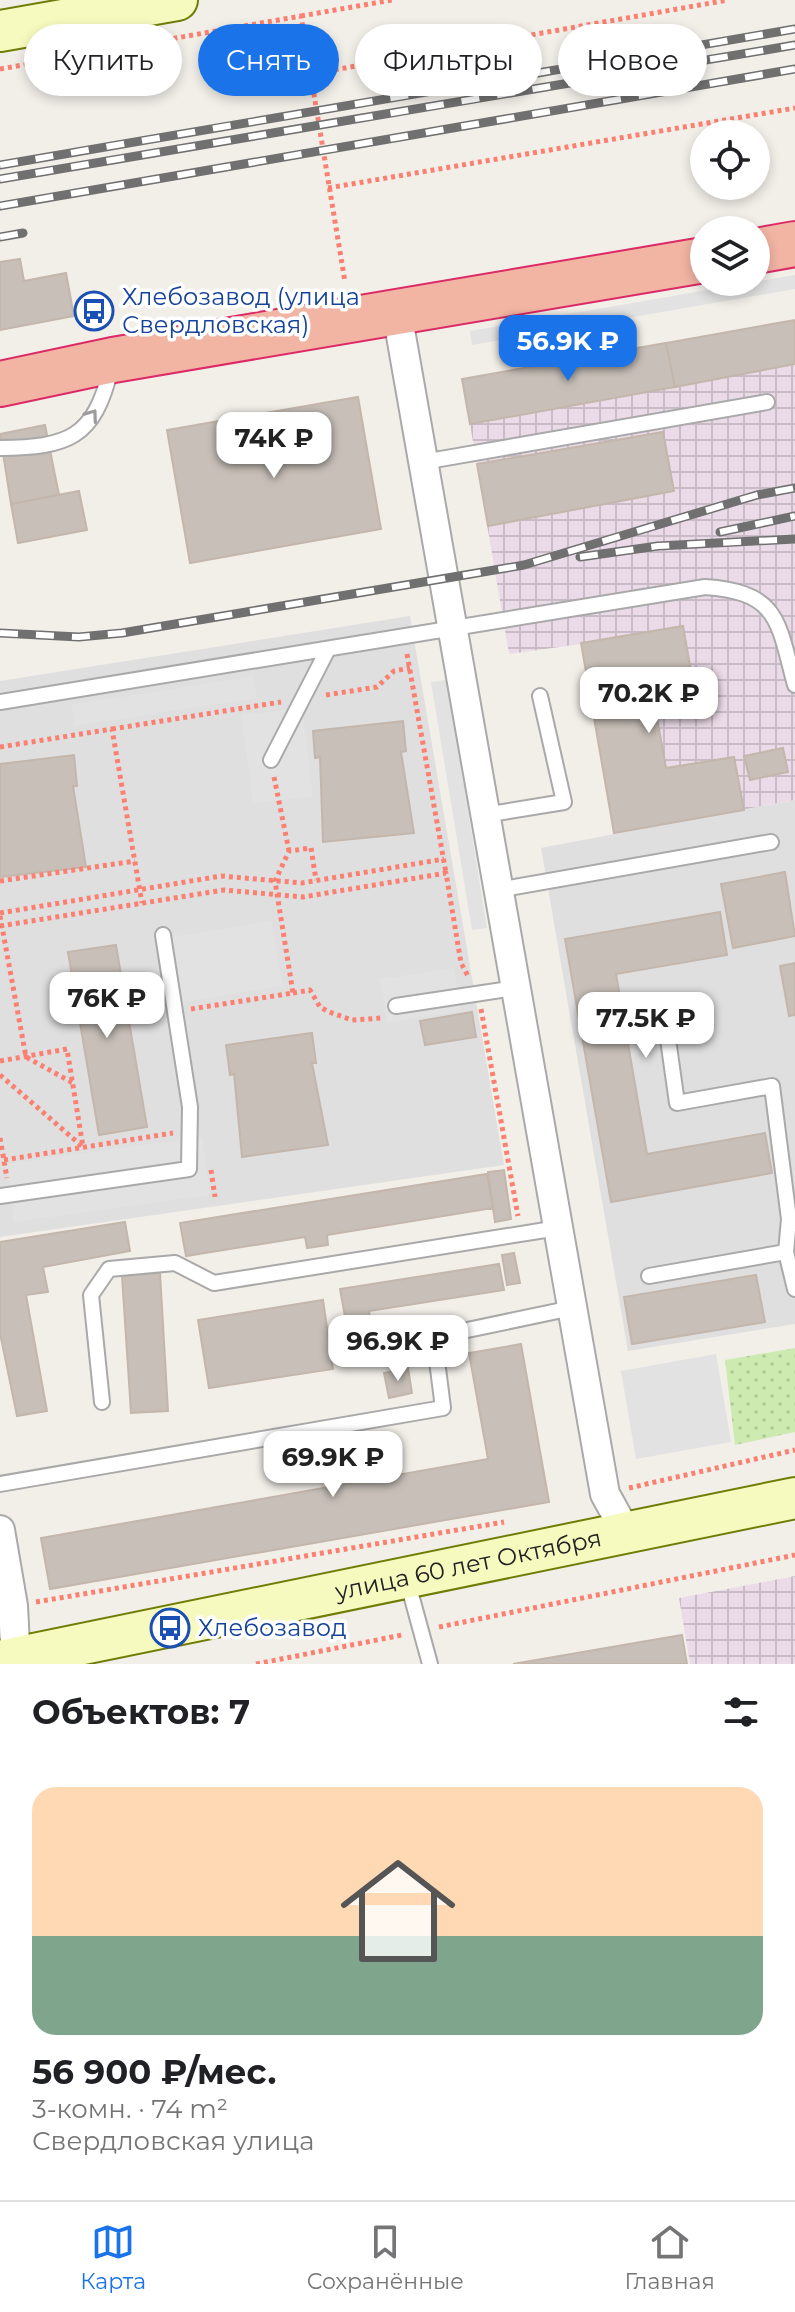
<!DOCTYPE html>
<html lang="ru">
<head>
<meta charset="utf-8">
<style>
  :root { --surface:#fff; --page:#f6f6f6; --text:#202124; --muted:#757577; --line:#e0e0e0; --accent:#1a73e8 }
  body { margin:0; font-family:Montserrat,sans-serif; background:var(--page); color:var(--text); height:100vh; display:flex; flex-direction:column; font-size:30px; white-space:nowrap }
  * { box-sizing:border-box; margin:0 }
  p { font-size:26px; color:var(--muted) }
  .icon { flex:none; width:44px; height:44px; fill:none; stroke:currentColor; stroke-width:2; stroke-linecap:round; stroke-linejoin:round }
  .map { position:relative; height:1664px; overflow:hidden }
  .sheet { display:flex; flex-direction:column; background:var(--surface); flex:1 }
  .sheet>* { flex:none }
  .hud { position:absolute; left:24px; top:24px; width:748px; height:72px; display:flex; gap:16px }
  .buttons { position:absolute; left:690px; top:120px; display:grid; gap:16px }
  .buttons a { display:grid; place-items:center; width:80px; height:80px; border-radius:50%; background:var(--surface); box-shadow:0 4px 12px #0003; font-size:40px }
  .price { position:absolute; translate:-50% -68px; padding:0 18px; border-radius:16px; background:#fff; color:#222; font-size:26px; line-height:52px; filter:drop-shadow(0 2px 4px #0008) }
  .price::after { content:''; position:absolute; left:50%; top:48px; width:24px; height:18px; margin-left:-12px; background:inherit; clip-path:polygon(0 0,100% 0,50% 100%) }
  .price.current { background:var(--accent); color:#fff }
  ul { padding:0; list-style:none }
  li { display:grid; align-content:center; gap:16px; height:424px; padding:0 32px }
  li span { display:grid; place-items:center; height:248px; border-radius:24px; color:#555 }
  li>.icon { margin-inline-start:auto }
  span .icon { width:144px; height:144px; fill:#fffc; stroke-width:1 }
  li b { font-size:34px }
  h2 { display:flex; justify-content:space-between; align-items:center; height:96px; padding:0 32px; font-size:34px }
  .pill { padding:0 28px; border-radius:36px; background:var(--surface); box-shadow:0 4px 12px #0003; font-size:28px; line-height:72px }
  .pill.current { background:var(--accent); color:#fff }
  .tab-bar { display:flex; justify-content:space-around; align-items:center; height:112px; border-top:2px solid var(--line); background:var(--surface); font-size:22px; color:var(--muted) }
  .tab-bar a { display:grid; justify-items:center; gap:4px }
  .tab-bar .current { color:var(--accent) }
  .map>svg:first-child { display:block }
</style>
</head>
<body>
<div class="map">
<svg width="795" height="1664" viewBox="0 0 795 1664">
  <defs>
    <pattern id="industrial-grid" width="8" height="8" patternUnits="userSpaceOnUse" patternTransform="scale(2)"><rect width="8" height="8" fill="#ebdbe8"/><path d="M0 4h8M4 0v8" fill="none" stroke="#c9bcc7"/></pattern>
    <pattern id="grass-dots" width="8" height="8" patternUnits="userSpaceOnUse" patternTransform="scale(2)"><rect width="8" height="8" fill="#cdebb0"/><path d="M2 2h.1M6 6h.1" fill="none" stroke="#b0c997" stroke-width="1.8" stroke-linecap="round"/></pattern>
  </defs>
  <rect width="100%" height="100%" fill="#f2efe9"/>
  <path fill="#e0dfdf" d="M410 616 504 1165 0 1237V681Z
    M795 800V1324L628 1351 541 848Z"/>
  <path fill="url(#industrial-grid)" d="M795 364V800L614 833 581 644 509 654 470 424Z
    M795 1576V1664H690L679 1598Z"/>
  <path fill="url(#grass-dots)" d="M795 1348V1432L735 1445 725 1360Z"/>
  <path fill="#e2e2e2" d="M795 275V289L472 345 470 331Z
    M254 676 257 698 74 726 71 705Z
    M447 680 487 928 472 930 431 682Z
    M302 708 313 796 253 804 241 715Z
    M271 921 283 986 182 1002 170 937Z
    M454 968 461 1011 387 1023 380 979Z
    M202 1137 210 1195 14 1222 6 1164Z
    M716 1354 731 1442 636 1459 621 1371Z"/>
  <path fill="#c7bfb8" stroke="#c4b6ab" stroke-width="2" d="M20 259 24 281 66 273 74 316 0 330V262Z
    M795 320V364L675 387 666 343Z
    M666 343 675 387 470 424 462 379Z
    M358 397 381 529 190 563 167 430Z
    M45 425 59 495 11 504 0 434Z
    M663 432 674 491 488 526 477 464Z
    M79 491 87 530 18 543 11 504Z
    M683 626 692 677 651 685 666 768 734 757 744 810 614 833 581 643Z
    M403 721 406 751 401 752 414 833 323 842 320 757 315 758 313 731Z
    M783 748 788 772 750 780 744 756Z
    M74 755 77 786H73L86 867 0 877V764Z
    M785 872 795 936 733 948 721 884Z
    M720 912 727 955 616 974 647 1154 765 1133 772 1173 611 1202 565 939Z
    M116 945 147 1127 99 1135 68 952Z
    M795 963V1015L789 1016 780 966Z
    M472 1012 476 1037 425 1045 420 1021Z
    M312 1033 316 1063H312L328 1145 242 1157 234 1074 230 1075 226 1045Z
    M504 1170 511 1219 495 1222 488 1172Z
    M487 1174 493 1208 327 1235 328 1245 307 1248 305 1237 186 1256 180 1223Z
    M125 1222 130 1251 43 1267 48 1292 26 1295 47 1411 17 1416 0 1333V1242Z
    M514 1253 520 1283 507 1285 502 1255Z
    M499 1264 504 1290 369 1311 376 1351 352 1355 340 1289Z
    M160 1273 168 1411 131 1413 122 1276Z
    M756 1275 765 1322 632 1344 624 1297Z
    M323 1300 333 1369 209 1388 198 1320Z
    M521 1344 549 1502 50 1589 41 1538 488 1459 469 1353Z
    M408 1368 412 1393 389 1398 384 1373Z
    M682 1635 687 1664H513Z"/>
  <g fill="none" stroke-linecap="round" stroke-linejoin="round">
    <defs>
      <path id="service" d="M0 448C68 447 94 439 111 368
        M423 462 767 402
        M0 702 705 587C780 592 778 623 795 685
        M271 760 327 651
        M485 815 564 802 540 696
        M497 890 771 842
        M396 1006 515 988
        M665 1018 677 1103 772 1086 789 1219 786 1252 795 1289
        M0 1196 189 1169 190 1107 163 935
        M649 1276 786 1252
        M102 1402 91 1295 109 1269 175 1263 214 1283 558 1228
        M0 1484 443 1408 434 1337 572 1308
        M407 1580 430 1664"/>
      <path id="minor" d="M397 313 605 1494 627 1534
        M0 1530 13 1606 16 1664"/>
      <g id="secondary">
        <path d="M0 31 177 0"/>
        <path id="s1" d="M0 1661 795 1498"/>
      </g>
      <path id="trunk" d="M756 251 795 244
        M0 384 113 360 704 260"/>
    </defs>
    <use href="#service" stroke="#a9a9a9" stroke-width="18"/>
    <use href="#minor" stroke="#a9a9a9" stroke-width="32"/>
    <use href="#secondary" stroke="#707d05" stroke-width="44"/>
    <use href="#trunk" stroke="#dc2a67" stroke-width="48"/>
    <path stroke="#fa8072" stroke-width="5" stroke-dasharray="4 4" stroke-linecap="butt" d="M301 16 392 0
      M0 69 301 16 345 282
      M311 74 728 0
      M328 188 795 108
      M407 654 446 873
      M326 695 377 687 394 671 410 668
      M112 729 281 702
      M0 747 112 729 142 903
      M274 777 289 851
      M0 881 135 861
      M0 913 221 876 302 883 444 859
      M0 916 26 1057 73 1083
      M0 926 224 890 303 897 446 873 461 963 469 978
      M293 993 310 990 320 1007 329 1012 352 1020 382 1018
      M191 1009 293 993 275 881 289 851 311 848 316 880
      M481 1009 518 1216
      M0 1061 67 1049 83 1147
      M0 1075 83 1147
      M0 1138 7 1178
      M4 1160 173 1133
      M211 1170 215 1197
      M629 1488 795 1450
      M36 1602 504 1522
      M439 1627 795 1555
      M256 1664 402 1635"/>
    <use href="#service" stroke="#fff" stroke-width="14"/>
    <use href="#minor" stroke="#fff" stroke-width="28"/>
    <use href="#secondary" stroke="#f7fabf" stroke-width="40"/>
    <use href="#trunk" stroke="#f2b4a3" stroke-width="44"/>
    <defs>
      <path id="rail" d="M0 165 795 29
        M0 179 795 45
        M0 206 795 69
        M0 237 23 233
        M720 532 795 516
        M580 557 658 546 795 539
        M0 633 79 637 122 633 524 565 757 495 795 488"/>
    </defs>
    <use href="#rail" stroke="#707070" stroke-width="9"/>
    <use href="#rail" stroke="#fff" stroke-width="6" stroke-dasharray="18" stroke-linecap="butt"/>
  </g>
  <defs><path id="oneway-chevron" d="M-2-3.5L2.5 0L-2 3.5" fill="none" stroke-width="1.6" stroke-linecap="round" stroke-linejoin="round" transform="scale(2)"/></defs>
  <use stroke="#9c9c9c" href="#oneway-chevron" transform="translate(92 415) rotate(-54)"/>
  <defs>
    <symbol id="bus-ring" viewBox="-11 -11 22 22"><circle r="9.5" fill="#fff" stroke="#1a4fb4" stroke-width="1.5"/><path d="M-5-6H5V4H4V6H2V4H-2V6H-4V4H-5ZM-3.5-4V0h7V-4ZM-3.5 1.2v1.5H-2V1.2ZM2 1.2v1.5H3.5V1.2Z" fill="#1a4fb4"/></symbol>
  </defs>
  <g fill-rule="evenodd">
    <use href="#bus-ring" x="72" y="289" width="44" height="44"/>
    <use href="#bus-ring" x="148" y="1606" width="44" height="44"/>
  </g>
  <g text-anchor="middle" stroke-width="7" stroke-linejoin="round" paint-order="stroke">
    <g font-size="24" fill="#164399" stroke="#fff" text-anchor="start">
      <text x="122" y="305">Хлебозавод (улица<tspan x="122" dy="28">Свердловская)</tspan></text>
      <text x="198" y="1636">Хлебозавод</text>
    </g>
    <g font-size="24" fill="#222" stroke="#fff">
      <text dy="8" stroke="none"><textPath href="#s1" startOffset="478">улица 60 лет Октября</textPath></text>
    </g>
  </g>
</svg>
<div class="buttons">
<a><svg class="icon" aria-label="locate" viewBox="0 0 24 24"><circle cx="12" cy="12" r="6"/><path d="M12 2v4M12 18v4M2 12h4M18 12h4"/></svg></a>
<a><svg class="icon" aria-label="layers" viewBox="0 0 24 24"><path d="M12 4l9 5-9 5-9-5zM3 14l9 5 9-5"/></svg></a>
</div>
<b class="price current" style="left:568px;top:383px">56.9K ₽</b>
<b class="price" style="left:274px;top:480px">74K ₽</b>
<b class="price" style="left:649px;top:735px">70.2K ₽</b>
<b class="price" style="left:107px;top:1040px">76K ₽</b>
<b class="price" style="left:646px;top:1060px">77.5K ₽</b>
<b class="price" style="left:398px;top:1383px">96.9K ₽</b>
<b class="price" style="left:333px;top:1499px">69.9K ₽</b>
<div class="hud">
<a class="pill">Купить</a>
<a class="pill current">Снять</a>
<a class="pill">Фильтры</a>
<a class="pill">Новое</a>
</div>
</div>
<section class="sheet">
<h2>Объектов: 7<svg class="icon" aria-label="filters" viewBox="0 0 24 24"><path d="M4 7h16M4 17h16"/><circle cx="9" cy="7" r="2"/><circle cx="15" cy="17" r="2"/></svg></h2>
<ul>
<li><span style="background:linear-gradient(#ffd9b3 60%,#7fa58c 0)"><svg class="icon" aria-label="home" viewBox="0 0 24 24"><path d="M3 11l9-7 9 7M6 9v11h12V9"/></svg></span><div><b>56 900 ₽/мес.</b><p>3-комн. · 74 m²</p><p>Свердловская улица</p></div></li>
</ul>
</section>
<nav class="tab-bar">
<a class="current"><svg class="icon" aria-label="map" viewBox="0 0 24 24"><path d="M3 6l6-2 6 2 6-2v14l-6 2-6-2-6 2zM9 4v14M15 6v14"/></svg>Карта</a>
<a><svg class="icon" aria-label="saved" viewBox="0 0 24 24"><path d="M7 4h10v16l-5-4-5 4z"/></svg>Сохранённые</a>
<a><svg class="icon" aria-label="home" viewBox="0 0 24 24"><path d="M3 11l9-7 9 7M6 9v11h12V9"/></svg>Главная</a>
</nav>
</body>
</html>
